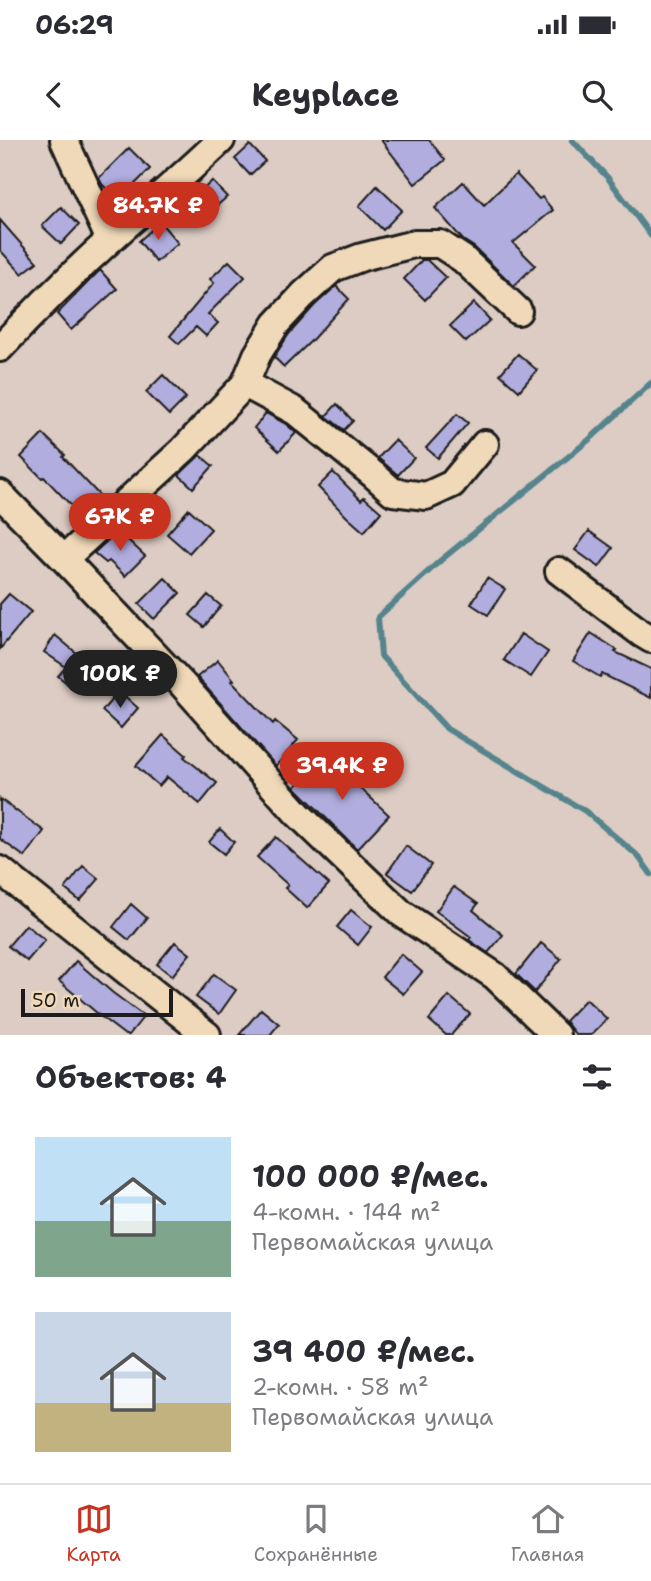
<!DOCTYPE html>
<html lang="ru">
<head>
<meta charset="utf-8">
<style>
  :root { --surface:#fff; --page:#f7f7f7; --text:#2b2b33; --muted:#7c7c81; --line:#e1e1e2; --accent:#c8321e }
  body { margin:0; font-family:"Shantell Sans",sans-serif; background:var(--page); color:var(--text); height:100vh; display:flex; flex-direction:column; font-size:26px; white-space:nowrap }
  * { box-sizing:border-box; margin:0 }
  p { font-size:23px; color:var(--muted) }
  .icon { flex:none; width:38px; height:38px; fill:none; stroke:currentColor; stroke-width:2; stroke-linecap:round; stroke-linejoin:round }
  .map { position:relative; height:895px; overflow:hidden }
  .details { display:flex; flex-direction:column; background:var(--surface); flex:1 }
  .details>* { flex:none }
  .scale { position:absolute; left:21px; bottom:18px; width:152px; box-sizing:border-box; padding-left:7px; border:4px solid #1c1c1c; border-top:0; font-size:19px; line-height:24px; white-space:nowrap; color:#1c1c1c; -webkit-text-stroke:5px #f0d9b8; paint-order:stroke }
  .price { position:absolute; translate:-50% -60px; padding:0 16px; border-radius:24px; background:var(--accent); color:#fff; font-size:23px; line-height:46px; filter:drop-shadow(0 2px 4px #0008) }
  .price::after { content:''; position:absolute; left:50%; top:42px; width:21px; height:16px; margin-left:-10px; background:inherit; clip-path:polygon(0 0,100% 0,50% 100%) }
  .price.on { background:#222; color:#fff }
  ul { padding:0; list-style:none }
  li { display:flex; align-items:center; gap:21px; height:175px; padding:0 35px }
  li span { display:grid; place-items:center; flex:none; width:196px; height:140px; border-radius:0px; color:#555 }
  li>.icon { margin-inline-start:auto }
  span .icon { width:84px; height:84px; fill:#fffc; stroke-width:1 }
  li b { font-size:30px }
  h2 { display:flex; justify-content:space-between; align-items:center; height:84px; padding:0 35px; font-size:30px }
  .status { display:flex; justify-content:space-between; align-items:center; height:49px; padding:0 35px; background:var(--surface); direction:ltr }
  .status svg { height:19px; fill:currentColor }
  header { display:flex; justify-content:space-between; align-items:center; height:91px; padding:0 35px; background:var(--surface); font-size:32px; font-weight:700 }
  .dock { display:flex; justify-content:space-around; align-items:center; height:98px; border-top:2px solid var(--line); background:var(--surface); font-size:19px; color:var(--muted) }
  .dock a { display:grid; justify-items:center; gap:4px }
  .dock .on { color:var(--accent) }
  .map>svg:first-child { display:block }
</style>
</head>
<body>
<div class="status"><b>06:29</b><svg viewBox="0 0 49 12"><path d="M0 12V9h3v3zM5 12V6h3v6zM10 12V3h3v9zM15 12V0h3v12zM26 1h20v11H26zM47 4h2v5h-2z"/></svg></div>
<header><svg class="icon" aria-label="back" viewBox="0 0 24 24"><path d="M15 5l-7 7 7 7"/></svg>Keyplace<svg class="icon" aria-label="search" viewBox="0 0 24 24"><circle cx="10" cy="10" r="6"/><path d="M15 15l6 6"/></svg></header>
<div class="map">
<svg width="651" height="895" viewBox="0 0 651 895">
  <rect width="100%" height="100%" fill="#ddccc4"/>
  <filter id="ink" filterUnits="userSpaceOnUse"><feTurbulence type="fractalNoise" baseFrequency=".0143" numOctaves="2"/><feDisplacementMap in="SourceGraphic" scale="14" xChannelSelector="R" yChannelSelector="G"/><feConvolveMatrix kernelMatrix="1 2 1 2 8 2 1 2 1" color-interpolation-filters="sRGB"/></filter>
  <g filter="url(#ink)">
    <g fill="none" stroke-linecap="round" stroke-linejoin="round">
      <path stroke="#55848c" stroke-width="6" d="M572 0 608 38 651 96
        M651 243 590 299 441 420 378 477 381 516 447 589 585 671 638 716 651 734"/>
    </g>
    <path fill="#b1aedf" stroke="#1c1c1c" stroke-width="2" d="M381 0H429L445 20 415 44Z
      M250 5 265 21 250 35 235 19Z
      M129 8 150 29 118 61 102 44 99 38Z
      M516 34 539 59 542 57 553 70 513 103 535 125 514 146 474 107 463 100 435 68 463 42 484 65Z
      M212 41 227 57 212 70 198 54Z
      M377 46 402 70 383 90 359 66Z
      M61 67 79 85 61 104 42 86Z
      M0 80 37 122 22 134 0 110Z
      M160 82 178 103 156 122 139 101Z
      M422 120H427L446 138 425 160 404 139Z
      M229 121 245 137 208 174 218 183 206 196 196 187 179 204 170 196 214 143 210 139Z
      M100 130 117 149 71 190 57 174Z
      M336 146 349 159 311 201 284 227 274 217 289 194 315 165Z
      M474 163 490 180 466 202 450 186Z
      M518 214 537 230 519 251 500 234Z
      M163 235 186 258 169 275 146 252Z
      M337 264 353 281 344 290 326 276Z
      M266 273 286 284 296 293 279 311 254 288Z
      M457 274 468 283 438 318 426 308Z
      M43 294 65 315 63 317 101 357 94 363 97 367 84 379 44 337 42 338 21 317Z
      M395 300 414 318 398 335 378 318Z
      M200 315 213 326 193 348 179 335Z
      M333 332 361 360 364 357 381 372 364 392 347 377 318 347Z
      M189 369 211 389 189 413 167 394Z
      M121 388 130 397 128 400 145 416 125 436 109 421 106 423 94 413Z
      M589 391 613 408 599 427 575 410Z
      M165 438 180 453 154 479 139 464Z
      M487 438 505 449 488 475 471 464Z
      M9 454 31 472 0 509V464Z
      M208 455 221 466 204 487 190 475Z
      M591 493 617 510 615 512 651 529V558L602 534 600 537 573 521Z
      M521 494 548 512 531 537 504 520Z
      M55 495 92 526 73 548 58 536 66 527 44 512Z
      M218 520 234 540 232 541 273 584 275 581 298 600 276 626 197 537Z
      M119 551 138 568 121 588 102 571Z
      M163 595 186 615 184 617 217 643 200 664 167 637 159 646 136 626Z
      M326 616 389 675 357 709 295 647Z
      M0 659 44 691 25 717 0 699Z
      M220 689 234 702 224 714 209 702Z
      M276 697 329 744 307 768 285 748 288 745 257 717Z
      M406 706 431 725 412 751 387 733Z
      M83 726 99 739 80 761 65 749Z
      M454 747 478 764 473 770 503 795 488 813 469 800 471 797 436 771Z
      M131 764 147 778 129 800 113 787Z
      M351 770 372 787 358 805 337 787Z
      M26 785 45 800 27 821 8 806Z
      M175 802 190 814 172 836 157 824Z
      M541 803 561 819 535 852 516 834Z
      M401 814 422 832 403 854 382 837Z
      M76 821 113 853 144 876 129 895H125L104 879 59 841Z
      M214 834 236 850 219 874 196 857Z
      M449 856 470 874 451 895H446L429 880Z
      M586 859 607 879 591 895H576L565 881Z
      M261 869 279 884 270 895H239Z"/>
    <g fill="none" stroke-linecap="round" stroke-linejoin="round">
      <defs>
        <path id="minor" d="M64 0 110 100
          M0 208C35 170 73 133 112 98 149 65 186 34 221 0
          M245 244 295 271 374 335 393 352 426 356 452 344 485 304
          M0 354 64 419 183 545 298 674 401 773 495 836 556 895
          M64 419 183 310 245 244 257 215 276 184 303 155 333 128 362 117 414 104H440L463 119 518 171
          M559 431 641 493 651 499
          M0 730 207 895"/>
      </defs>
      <use href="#minor" stroke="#1c1c1c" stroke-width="32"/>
      <use href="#minor" stroke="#f0d9b8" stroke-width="26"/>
    </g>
  </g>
</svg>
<div class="scale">50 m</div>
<b class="price" style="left:158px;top:102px">84.7K ₽</b>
<b class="price" style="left:120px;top:413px">67K ₽</b>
<b class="price on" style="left:120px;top:570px">100K ₽</b>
<b class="price" style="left:342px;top:662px">39.4K ₽</b>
</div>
<section class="details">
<h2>Объектов: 4<svg class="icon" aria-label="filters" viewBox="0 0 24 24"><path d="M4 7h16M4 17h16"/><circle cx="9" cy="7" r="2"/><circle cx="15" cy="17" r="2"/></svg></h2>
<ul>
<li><span style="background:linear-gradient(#bfe0f5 60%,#7fa58c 0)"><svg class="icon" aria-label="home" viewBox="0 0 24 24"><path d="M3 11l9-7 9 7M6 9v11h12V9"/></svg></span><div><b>100 000 ₽/мес.</b><p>4-комн. · 144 m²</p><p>Первомайская улица</p></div></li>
<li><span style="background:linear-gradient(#c9d6e8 65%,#c2b280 0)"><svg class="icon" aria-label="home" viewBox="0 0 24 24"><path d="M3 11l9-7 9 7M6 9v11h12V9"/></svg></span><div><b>39 400 ₽/мес.</b><p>2-комн. · 58 m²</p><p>Первомайская улица</p></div></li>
</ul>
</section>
<nav class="dock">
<a class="on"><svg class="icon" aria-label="map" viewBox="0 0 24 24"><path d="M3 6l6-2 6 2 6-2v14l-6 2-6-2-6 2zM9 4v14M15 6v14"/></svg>Карта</a>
<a><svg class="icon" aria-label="saved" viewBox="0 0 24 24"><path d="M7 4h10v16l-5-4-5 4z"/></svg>Сохранённые</a>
<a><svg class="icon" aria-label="home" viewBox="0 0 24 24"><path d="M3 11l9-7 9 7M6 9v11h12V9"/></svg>Главная</a>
</nav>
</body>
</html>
